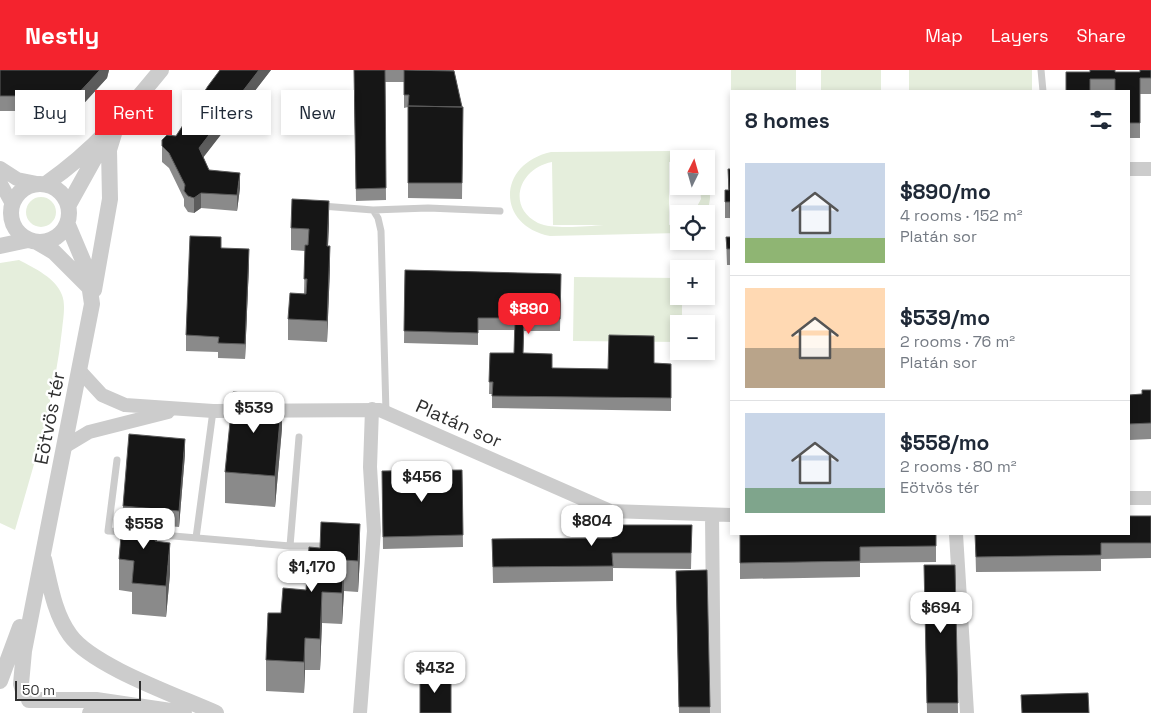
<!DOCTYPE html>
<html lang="en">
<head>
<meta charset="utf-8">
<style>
  :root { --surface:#fff; --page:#f6f6f7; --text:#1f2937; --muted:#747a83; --line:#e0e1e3; --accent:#f4232e }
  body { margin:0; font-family:"Space Grotesk",sans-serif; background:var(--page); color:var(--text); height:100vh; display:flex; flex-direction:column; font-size:19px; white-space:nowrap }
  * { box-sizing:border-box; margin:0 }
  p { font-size:16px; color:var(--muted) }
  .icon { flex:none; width:28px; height:28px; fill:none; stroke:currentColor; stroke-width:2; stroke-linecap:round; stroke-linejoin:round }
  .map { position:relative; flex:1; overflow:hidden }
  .panel { position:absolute; left:730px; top:20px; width:400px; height:445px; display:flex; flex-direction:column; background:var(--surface); border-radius:0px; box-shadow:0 2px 8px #0003 }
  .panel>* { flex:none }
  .top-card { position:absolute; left:15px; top:20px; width:475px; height:45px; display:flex; gap:10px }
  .needle { width:32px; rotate:5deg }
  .controls { position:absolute; left:670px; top:80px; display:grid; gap:10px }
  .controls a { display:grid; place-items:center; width:45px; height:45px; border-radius:0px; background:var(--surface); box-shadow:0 2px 8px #0003; font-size:25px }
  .scale { position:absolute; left:15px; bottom:12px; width:126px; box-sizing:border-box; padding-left:5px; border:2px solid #2f2f2f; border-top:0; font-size:14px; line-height:18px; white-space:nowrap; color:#2f2f2f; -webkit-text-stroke:4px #fff; paint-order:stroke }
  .price { position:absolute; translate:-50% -42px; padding:0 11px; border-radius:10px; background:#fff; color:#222; font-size:16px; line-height:32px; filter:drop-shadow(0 1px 2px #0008) }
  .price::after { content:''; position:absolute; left:50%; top:30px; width:15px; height:11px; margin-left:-8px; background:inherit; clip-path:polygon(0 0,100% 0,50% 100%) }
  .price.on { background:var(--accent); color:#fff }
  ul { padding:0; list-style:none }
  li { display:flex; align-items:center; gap:15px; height:125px; padding:0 15px }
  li+li { border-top:1px solid var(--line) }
  li span { display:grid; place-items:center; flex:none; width:140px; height:100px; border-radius:0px; color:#555 }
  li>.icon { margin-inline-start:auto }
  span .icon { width:60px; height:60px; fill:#fffc; stroke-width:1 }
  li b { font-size:21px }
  h2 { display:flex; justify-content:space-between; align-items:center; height:60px; padding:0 15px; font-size:21px }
  .pill { padding:0 18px; border-radius:0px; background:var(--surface); box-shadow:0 2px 8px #0003; font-size:18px; line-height:45px }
  .pill.on { background:var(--accent); color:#fff }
  header { display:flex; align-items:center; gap:30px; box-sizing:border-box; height:70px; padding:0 25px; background:var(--accent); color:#fff }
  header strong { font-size:24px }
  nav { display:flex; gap:28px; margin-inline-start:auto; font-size:18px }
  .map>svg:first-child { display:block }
</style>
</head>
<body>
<header>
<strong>Nestly</strong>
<nav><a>Map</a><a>Layers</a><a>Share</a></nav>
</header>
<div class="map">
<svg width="1151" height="643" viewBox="0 0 1151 643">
  <rect width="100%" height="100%" fill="#fff"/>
  <path fill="#e5eedc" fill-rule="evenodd" d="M731 0H796V21H731V37Z
    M821 0H881V21H821Z
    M909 0H1032V21H909Z
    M671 81 685 84 692 89H679V93L669 92V155L679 153V163L550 166C496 155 497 94 551 82ZM552 92 553 155H604C587 156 554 160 538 153 506 137 519 98 552 92Z
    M706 103C711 118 712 129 706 144H693L701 129 700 116H706Z
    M26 142a15 15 0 1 1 30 0a15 15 0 1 1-30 0Z
    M19 190C34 198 56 208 62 225 66 235 63 249 62 260 55 327 34 395 15 460L0 453V193Z
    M574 207 679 208V226H682V254H679V272L573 271Z"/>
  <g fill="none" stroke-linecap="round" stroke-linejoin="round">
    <path stroke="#ccc" stroke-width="7" d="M1041 0 1043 21
      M322 136 373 140 378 148 381 161 386 342
      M373 140 428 138 500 141
      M117 390 108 461 129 462
      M150 464 290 476H329
      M196 468 213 341
      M290 476 299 367"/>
    <path stroke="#ccc" stroke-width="14" d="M0 98 17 109 37 113
      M1129 99H1151
      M0 112 12 134
      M79 300 102 325 125 335 213 341 380 340 610 441 731 445
      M64 377 89 362 168 342
      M1129 428H1151
      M712 445 714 643
      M956 464 967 643
      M360 643 374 461 370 397 372 339"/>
    <path stroke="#ccc" stroke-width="16" d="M47 113C93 81 126 43 161 0
      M11 143a29 29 0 1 1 58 0a29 29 0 1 1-58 0Z
      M68 136 103 73
      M37 172 54 182 89 217
      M0 176 28 170
      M94 220 110 129 109 80 117 54
      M44 489C50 514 54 543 70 565 92 596 178 626 216 643
      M0 611 20 557
      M24 624 21 614 24 581 92 234 87 200 68 155
      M29 630H96L184 643
      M90 643 123 641"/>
  </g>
  <path fill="#8a8a8a" d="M0 0H109L107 8 76 42 38 41V46L16 45V41H0Z
    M220 0H271L203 87 209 100 240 118 237 141 201 138 194 143 188 142 184 136V129L169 98 162 92V76L176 66Z
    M354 0H454L462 37H463L462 129 408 128V37L404 38V12H385L386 130 356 131Z
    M1151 0V24H1140V68H1129V21H1066L1090 2H1139Z
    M728 99H731V195H727L726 167H730V148H725V120H728Z
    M329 153 328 176 330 197 327 272 288 270V249L304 223 305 181 291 180V158Z
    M221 178 249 194 245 289 218 288V282L186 281V265Z
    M405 200 561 204 560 261H524L523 283 552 298 608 299 654 293 671 294V341L492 338V324H489L490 283H514L515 260H478V275L404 273Z
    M1151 320V369L1129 370V325L1142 324Z
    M282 358 275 437 225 433V402Z
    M185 384 179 457 157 455V471L170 504 166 547 132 544V522L119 520V489L123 436Z
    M462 400 463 477 383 479 382 401Z
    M1151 446V488L1101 489V501L976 502 975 464H1129Z
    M692 455 691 499 613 498V511L493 513 492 469 612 468Z
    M936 464V492L860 493V507L740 509V465Z
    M309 477 360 486 358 522 344 521 342 554 322 553 320 600H305L304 623 266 621V590L281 543 306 520Z
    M924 495H955L958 643H927Z
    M707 500 710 643H679L676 501Z"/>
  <path fill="#5c5c5c" d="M100 0H109L107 8 76 42V26Z
    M259 0H271L199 93V78Z
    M240 103V118L237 141V125Z
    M201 123V138L194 143V128Z
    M329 131V153L327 197V176Z
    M330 176V197L327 272V251Z
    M249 179V194L245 289V274Z
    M282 327V358L275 437V406Z
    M185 369V384L179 457V441Z
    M157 446V477L155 471Z
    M360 454V486L358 522V491Z
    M170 473V504L166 547V516Z
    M344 490V521L342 554V523Z
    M322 522V553L320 600V569Z
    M305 568V600L304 623V592Z"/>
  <path fill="#161616" stroke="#5c5c5c" d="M0 0H100L76 26H38V30H16V26H0Z
    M220 0H259L199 78 209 100 240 103 237 125 201 123 194 128 188 126 184 121 185 115 169 83 162 76V70L167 65 176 66 208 16Z
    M354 0H385L386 118 356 119Z
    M404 0 454 1 462 37 408 36 409 25H404Z
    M1090 0H1115V2H1140V0H1151V8H1140V53H1129V21H1115V9H1090V21H1066V2H1090Z
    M408 36 463 37 462 113H408Z
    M728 99H731V179H727L726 167H731L730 132H725V120H729Z
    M292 129 329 131 327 176H330L327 251 288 249 290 223 306 224 307 209H304L305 175H308L309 159 291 158Z
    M190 166 221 167V178L249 179 245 274 218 273 219 267 186 265Z
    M405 200 561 204 560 249 524 248 523 283 552 284V298L608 299 609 265 654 266V293L671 294V328L492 326 493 312H489L490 283H514L515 248H478V263L404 261Z
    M1142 320H1151V353L1129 354V325L1142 324Z
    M233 322 282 327 275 406 225 402Z
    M129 364 185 369 179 441 123 436Z
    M462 400 463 465 383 467 382 401Z
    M123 443 157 446 155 471 170 473 166 516 132 513 134 491 119 489Z
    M1129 446H1151V473H1101V485L976 487 975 464H1129Z
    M321 452 360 454 358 491 344 490 342 523 322 522 320 569 305 568 304 592 266 590 268 543H281L283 518 306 520 309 477 320 478Z
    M612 455H692L691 483H612L613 496 493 497 492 469 612 468Z
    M812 464H936V476L860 477V491L740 493V465Z
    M924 495H955L958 633H927Z
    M707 500 710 637H679L676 501Z
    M420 604H451V643H420Z
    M1088 623 1089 643H1022L1021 625Z"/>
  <g text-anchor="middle" stroke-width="5" stroke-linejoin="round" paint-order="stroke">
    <g font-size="19" fill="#2f2f2f" stroke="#fff">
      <text transform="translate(49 348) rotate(-79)" y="7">Eötvös tér</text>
      <text transform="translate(459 353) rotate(24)" y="7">Platán sor</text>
    </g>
  </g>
</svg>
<div class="controls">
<a><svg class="needle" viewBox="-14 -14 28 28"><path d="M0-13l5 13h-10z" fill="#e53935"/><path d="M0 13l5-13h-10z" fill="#747a83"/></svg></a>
<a><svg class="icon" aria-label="locate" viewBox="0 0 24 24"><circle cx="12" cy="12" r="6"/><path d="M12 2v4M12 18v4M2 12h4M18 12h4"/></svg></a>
<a>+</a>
<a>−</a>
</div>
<div class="scale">50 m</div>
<b class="price on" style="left:529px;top:265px">$890</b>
<b class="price" style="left:254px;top:364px">$539</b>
<b class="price" style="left:422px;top:433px">$456</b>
<b class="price" style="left:592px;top:477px">$804</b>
<b class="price" style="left:144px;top:480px">$558</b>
<b class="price" style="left:312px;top:523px">$1,170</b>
<b class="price" style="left:941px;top:564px">$694</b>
<b class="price" style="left:435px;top:624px">$432</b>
<div class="top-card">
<a class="pill">Buy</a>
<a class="pill on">Rent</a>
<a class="pill">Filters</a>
<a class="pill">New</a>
</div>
<section class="panel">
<h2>8 homes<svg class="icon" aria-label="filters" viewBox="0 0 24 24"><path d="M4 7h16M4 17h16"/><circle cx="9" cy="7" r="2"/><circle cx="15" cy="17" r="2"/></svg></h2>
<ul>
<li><span style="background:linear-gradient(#c9d6e8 75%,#8fb573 0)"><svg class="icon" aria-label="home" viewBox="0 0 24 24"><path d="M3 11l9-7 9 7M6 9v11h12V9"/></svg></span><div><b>$890/mo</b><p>4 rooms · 152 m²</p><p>Platán sor</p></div></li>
<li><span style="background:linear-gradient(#ffd9b3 60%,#b9a48a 0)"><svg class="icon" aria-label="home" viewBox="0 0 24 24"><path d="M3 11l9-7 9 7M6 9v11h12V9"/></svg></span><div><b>$539/mo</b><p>2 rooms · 76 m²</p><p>Platán sor</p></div></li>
<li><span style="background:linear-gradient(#c9d6e8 75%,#7fa58c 0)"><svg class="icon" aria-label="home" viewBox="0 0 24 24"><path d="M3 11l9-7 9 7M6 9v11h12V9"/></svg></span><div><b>$558/mo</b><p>2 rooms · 80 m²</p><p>Eötvös tér</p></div></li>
</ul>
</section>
</div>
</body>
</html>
